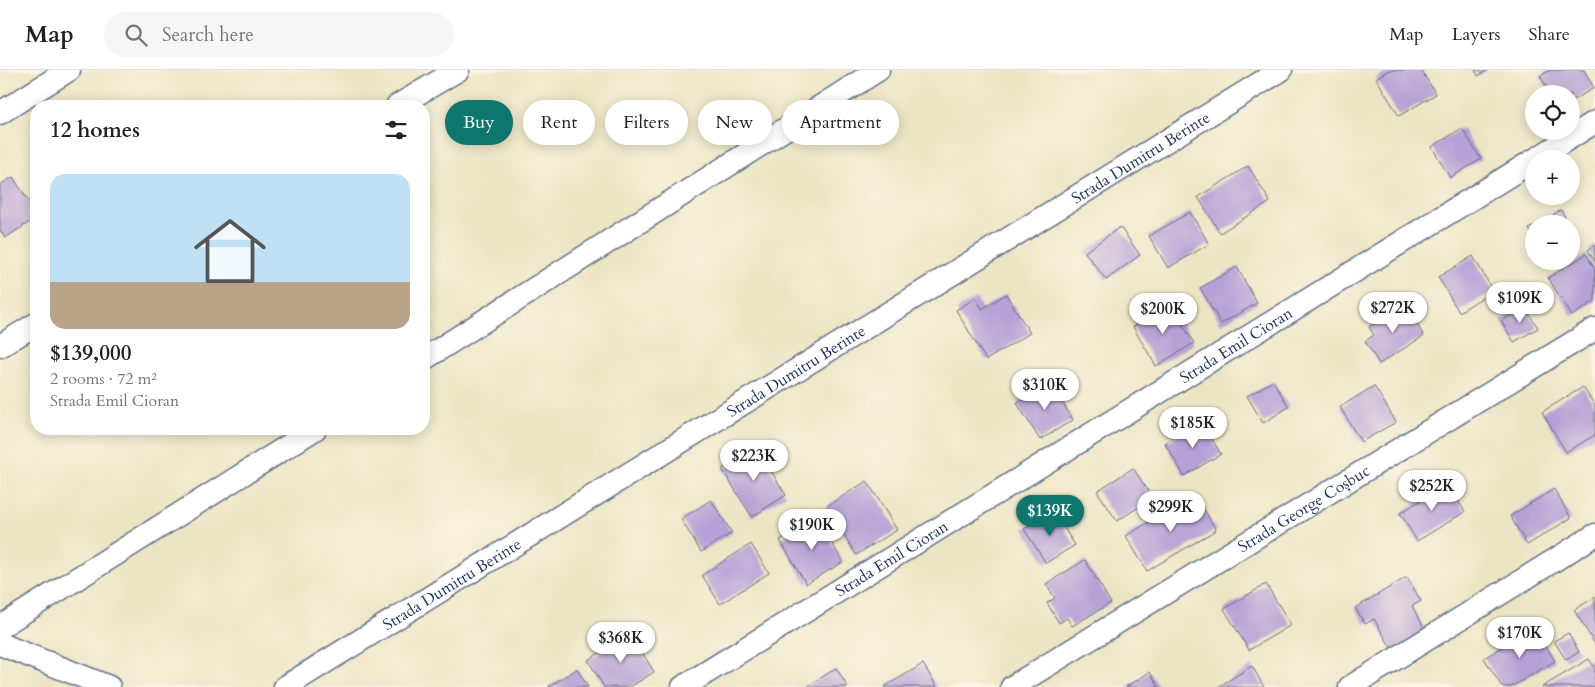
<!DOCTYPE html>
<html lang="en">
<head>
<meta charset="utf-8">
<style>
  :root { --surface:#fff; --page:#f6f6f6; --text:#202124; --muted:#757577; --line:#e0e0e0; --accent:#0f766e }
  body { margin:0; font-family:Cardo,serif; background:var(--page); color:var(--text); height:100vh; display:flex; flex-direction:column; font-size:19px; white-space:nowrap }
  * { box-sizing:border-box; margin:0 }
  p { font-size:16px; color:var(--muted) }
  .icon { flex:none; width:28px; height:28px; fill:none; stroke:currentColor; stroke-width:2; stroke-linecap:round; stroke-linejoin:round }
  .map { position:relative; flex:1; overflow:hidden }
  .sheet { position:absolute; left:30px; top:30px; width:400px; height:335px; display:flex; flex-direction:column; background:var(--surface); border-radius:20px; box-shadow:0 2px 12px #0003 }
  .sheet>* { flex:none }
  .guide { position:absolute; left:445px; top:30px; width:475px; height:45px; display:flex; gap:10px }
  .controls { position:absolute; left:1525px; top:15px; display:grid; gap:10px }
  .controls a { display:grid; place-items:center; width:55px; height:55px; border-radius:50%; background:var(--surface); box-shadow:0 2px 12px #0003; font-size:25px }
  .price { position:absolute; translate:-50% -42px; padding:0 11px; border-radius:18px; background:#fff; color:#222; font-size:16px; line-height:32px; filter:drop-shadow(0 1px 2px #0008) }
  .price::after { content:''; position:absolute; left:50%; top:30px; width:15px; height:11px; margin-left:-8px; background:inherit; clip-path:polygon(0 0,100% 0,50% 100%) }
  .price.selected { background:var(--accent); color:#fff }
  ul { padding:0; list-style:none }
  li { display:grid; align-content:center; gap:10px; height:265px; padding:0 20px }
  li+li { border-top:1px solid var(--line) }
  li span { display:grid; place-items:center; height:155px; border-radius:15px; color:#555 }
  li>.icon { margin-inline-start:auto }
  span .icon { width:90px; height:90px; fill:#fffc; stroke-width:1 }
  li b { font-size:21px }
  h2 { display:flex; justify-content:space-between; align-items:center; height:60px; padding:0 20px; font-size:21px }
  .chip { padding:0 18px; border-radius:22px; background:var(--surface); box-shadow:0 2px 12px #0003; font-size:18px; line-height:45px }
  .chip.selected { background:var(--accent); color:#fff }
  header { display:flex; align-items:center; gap:30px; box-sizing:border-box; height:70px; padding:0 25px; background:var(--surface); border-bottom:1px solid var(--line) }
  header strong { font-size:24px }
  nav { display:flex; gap:28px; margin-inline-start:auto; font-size:18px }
  .search { width:350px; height:45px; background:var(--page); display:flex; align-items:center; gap:12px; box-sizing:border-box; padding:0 18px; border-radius:28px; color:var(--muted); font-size:19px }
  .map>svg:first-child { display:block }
</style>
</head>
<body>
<header>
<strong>Map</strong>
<div class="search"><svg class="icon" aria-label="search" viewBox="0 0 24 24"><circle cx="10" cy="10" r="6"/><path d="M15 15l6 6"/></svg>Search here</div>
<nav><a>Map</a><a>Layers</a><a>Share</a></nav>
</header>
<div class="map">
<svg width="1595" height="617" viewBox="0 0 1595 617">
  <rect width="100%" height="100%" fill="#fcf5e5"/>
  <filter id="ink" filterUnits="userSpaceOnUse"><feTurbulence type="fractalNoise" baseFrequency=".02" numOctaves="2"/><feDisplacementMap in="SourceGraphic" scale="10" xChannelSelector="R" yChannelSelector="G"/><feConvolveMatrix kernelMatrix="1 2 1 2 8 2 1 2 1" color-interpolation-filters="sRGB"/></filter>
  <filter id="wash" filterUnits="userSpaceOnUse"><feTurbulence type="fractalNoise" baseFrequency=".0096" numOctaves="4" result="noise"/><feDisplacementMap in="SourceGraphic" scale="20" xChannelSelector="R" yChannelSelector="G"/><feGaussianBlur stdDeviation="1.12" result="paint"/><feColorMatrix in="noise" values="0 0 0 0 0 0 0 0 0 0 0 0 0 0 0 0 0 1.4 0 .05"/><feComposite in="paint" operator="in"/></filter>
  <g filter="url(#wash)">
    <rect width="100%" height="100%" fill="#ece5c4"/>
    <g id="blocks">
      <path fill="#b6a1d6" d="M1389 0H1421L1436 24 1399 46 1376 8Z
        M1475 0H1488L1478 6Z
        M1550 0H1584L1594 18 1571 31V24H1551L1540 6Z
        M1462 58 1481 89 1450 108 1432 77Z
        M1248 96 1270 132 1220 163 1198 127Z
        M13 107 36 143V148L5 168 0 160V115Z
        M1561 140 1569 154H1538Z
        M1190 142 1209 174 1168 198 1149 166Z
        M1534 156V167L1529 159Z
        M1120 157 1140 185 1106 210 1085 182Z
        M1595 175V192L1588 180Z
        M1586 184 1595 199V231L1572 246 1548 208Z
        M1473 186 1493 221 1459 242 1438 207Z
        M1237 197 1257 233 1221 254 1200 218Z
        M1006 224 1030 263 986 290 956 240 976 228 982 239Z
        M1170 234 1194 273 1156 296 1133 257Z
        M1406 235 1424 266 1379 294 1365 271 1374 265 1369 257Z
        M1525 237 1538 258 1514 272 1501 251Z
        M1273 311 1289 337 1263 353 1247 326Z
        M1050 312 1073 350 1040 370 1017 333Z
        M1374 316 1396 352 1361 372 1340 337Z
        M1583 317 1595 336V365L1566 382 1542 342Z
        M1201 351 1221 384 1184 406 1165 373Z
        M756 377 786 425 752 447 722 399Z
        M1133 398 1153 428 1117 451 1097 421Z
        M867 411 897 460 856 485 827 436Z
        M1448 414 1465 442 1417 471 1400 443Z
        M1554 419 1571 448 1527 475 1510 446Z
        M1195 424 1216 460 1147 501 1126 466Z
        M711 430 732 463 701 482 681 449Z
        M1053 441 1075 475 1046 493 1024 459Z
        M817 448 843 492 806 514 780 470Z
        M751 474 769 503 720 534 702 505Z
        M1085 490 1111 533 1072 556 1067 548 1059 553 1047 533 1055 528 1046 514Z
        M1407 507 1421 531 1412 536 1427 563 1394 583 1374 549 1365 554 1355 538Z
        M1266 514 1291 555 1249 580 1224 539Z
        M1595 527V574L1574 540Z
        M1535 558 1555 591 1511 617H1502L1484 588Z
        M1568 563 1579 582 1566 590 1554 571Z
        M631 564 654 602 630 617H604L588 590Z
        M1589 589 1595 598V617H1542Z
        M923 594 937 617H884Z
        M1252 596 1264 617H1218Z
        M836 598 848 617H807Z
        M577 599 588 617H548Z
        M1150 602 1159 617H1126Z"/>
    </g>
  </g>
  <g filter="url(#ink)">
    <use href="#blocks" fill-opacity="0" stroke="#646f82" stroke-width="1"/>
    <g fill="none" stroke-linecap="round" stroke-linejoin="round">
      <defs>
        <g id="minor">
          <path d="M397 36 458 0"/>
          <path d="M0 43 69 0"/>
          <path d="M1536 89 1595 52"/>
          <path d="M0 276 36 254"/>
          <path d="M424 289 878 0"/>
          <path d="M0 557 315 359"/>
          <path d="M0 574 109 617"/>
          <path id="s1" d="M285 617 1281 0"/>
          <path id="s2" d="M683 617 1534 90"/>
          <path id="s3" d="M1012 617 1595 259"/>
          <path d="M1350 617 1595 465"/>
        </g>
      </defs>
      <use href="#minor" stroke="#646f82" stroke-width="25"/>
      <use href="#minor" stroke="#fff" stroke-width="22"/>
    </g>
  </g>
  <g text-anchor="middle" stroke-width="4" stroke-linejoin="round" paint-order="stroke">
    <g font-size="16" fill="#1b2f5e" stroke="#fcf5e5">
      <text dy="6" stroke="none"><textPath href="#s1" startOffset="1006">Strada Dumitru Berinte</textPath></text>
      <text dy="6" stroke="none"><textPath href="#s2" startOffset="650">Strada Emil Cioran</textPath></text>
      <text dy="6" stroke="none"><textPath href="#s1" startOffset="601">Strada Dumitru Berinte</textPath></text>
      <text dy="6" stroke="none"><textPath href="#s3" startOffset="342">Strada George Coșbuc</textPath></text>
      <text dy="6" stroke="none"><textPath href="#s2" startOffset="245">Strada Emil Cioran</textPath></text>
      <text dy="6" stroke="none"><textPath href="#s1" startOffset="196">Strada Dumitru Berinte</textPath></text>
    </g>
  </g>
</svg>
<div class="controls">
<a><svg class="icon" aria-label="locate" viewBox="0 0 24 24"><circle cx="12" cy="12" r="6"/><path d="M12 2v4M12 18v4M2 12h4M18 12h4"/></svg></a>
<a>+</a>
<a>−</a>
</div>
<b class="price" style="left:1520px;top:254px">$109K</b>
<b class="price" style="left:1393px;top:264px">$272K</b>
<b class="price" style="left:1163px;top:265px">$200K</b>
<b class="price" style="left:1045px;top:341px">$310K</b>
<b class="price" style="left:1193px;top:379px">$185K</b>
<b class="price" style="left:754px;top:412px">$223K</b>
<b class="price" style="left:1432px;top:442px">$252K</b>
<b class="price" style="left:1171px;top:463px">$299K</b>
<b class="price selected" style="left:1050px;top:467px">$139K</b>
<b class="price" style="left:812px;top:481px">$190K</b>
<b class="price" style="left:1520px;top:589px">$170K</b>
<b class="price" style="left:621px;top:594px">$368K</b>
<div class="guide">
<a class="chip selected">Buy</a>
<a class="chip">Rent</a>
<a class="chip">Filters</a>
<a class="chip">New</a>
<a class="chip">Apartment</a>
</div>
<section class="sheet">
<h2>12 homes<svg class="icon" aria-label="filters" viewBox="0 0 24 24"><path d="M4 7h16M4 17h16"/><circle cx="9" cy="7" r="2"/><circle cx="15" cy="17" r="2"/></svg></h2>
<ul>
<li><span style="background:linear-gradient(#bfe0f5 70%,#b9a48a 0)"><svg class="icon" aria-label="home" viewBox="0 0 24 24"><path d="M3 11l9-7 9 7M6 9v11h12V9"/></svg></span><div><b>$139,000</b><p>2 rooms · 72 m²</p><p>Strada Emil Cioran</p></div></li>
</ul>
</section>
</div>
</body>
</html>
